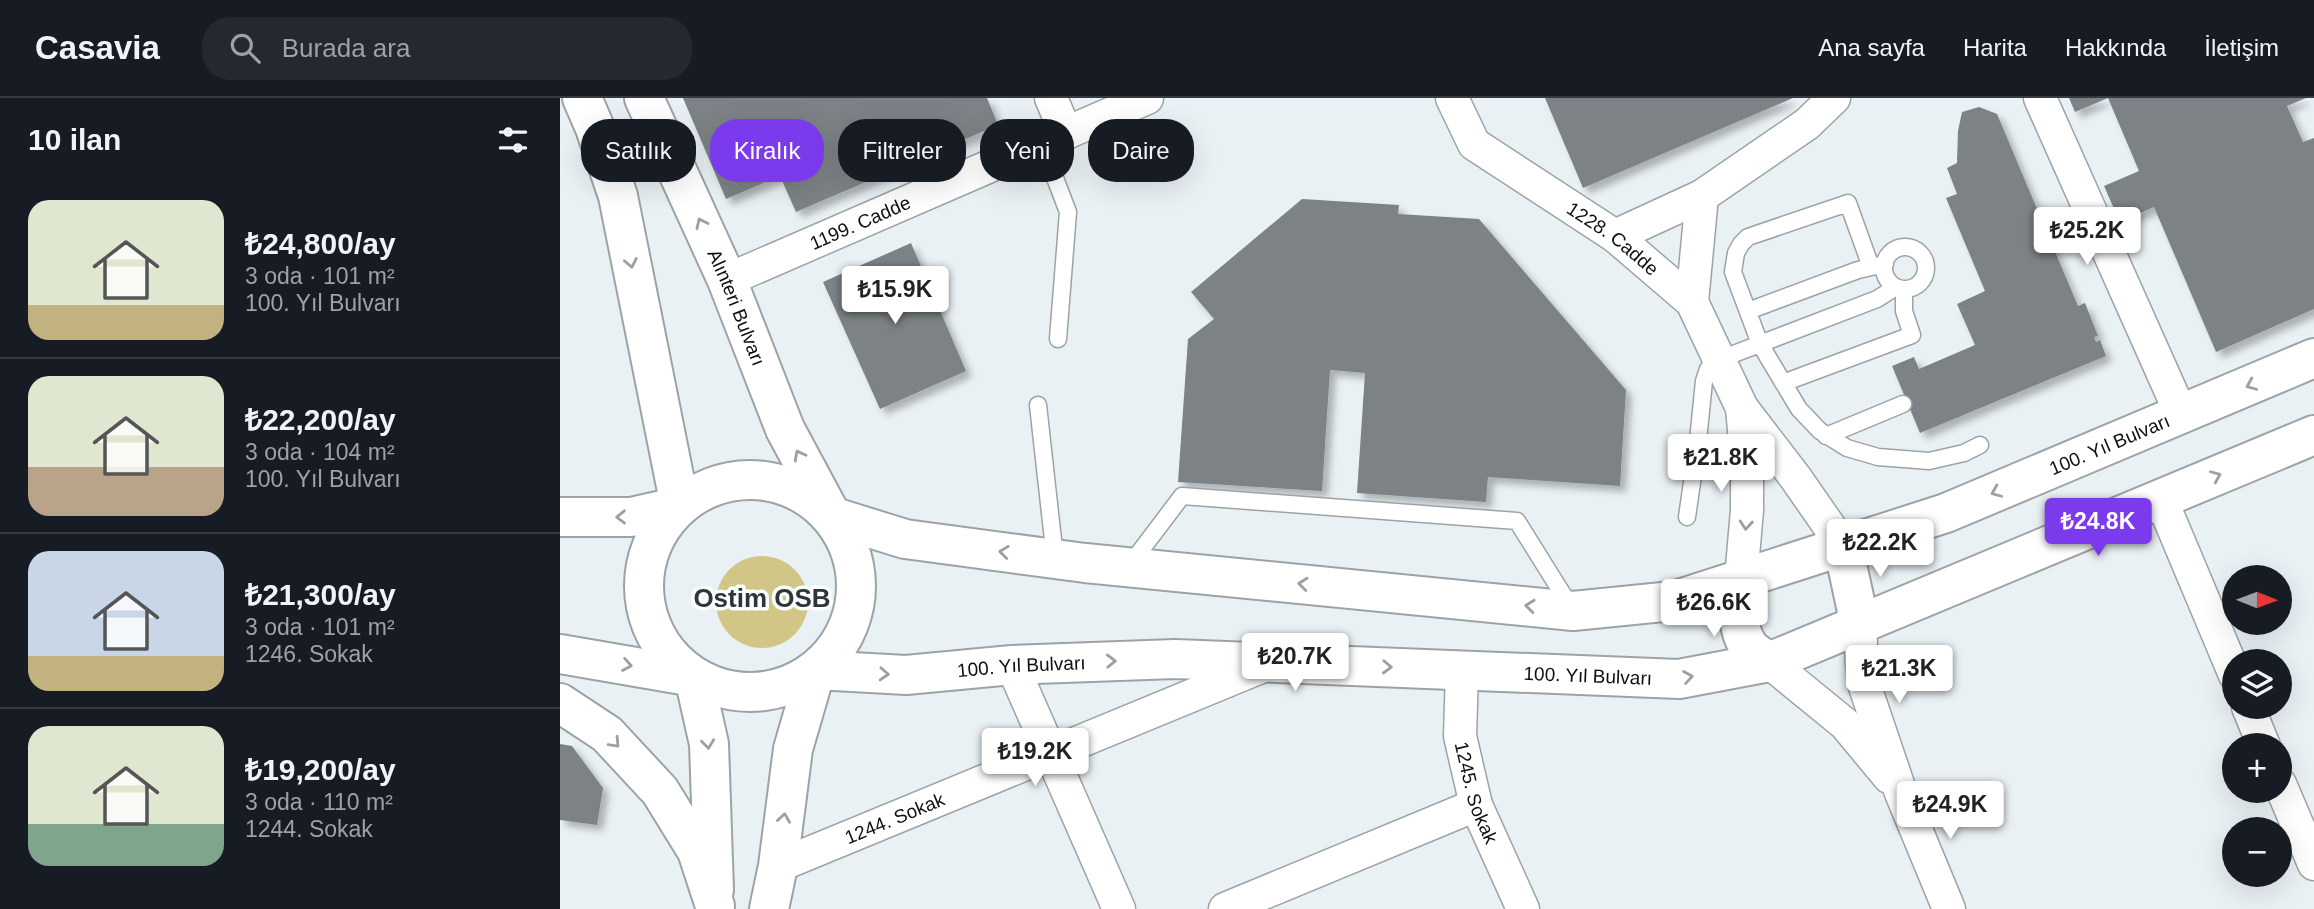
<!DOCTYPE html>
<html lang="tr">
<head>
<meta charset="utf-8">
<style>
  :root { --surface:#171b24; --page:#242831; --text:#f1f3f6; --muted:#9ea1a6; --line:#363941; --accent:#7c3aed }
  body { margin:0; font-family:Helvetica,sans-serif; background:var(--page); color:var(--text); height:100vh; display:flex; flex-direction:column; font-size:26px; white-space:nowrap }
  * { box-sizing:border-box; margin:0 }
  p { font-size:23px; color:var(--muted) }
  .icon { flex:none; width:38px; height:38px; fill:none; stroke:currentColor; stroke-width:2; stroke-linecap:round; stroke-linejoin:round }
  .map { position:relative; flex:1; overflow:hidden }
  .side { display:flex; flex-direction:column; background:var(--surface); width:560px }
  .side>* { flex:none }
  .top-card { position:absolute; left:21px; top:21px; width:665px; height:63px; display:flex; gap:14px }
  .needle { width:46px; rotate:91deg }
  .tools { position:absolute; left:1662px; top:467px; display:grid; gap:14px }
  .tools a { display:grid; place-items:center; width:70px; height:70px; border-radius:50%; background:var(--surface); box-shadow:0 7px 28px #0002; font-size:35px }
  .price { position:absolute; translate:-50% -60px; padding:0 16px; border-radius:7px; background:#fff; color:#222; font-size:23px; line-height:46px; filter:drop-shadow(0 2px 4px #0008) }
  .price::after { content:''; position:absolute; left:50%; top:42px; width:21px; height:16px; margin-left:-10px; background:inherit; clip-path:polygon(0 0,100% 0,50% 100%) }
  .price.current { background:var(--accent); color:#fff }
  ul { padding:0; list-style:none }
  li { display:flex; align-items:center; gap:21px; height:175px; padding:0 28px }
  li+li { border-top:2px solid var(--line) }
  li span { display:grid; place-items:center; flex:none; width:196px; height:140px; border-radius:21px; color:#555 }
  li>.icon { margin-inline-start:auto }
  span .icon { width:84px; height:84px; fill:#fffc; stroke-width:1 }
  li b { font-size:30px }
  h2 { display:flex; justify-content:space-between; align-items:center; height:84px; padding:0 28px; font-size:30px }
  .tag { padding:0 24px; border-radius:28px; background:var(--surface); box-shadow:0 7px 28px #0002; font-size:24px; line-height:63px }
  .tag.current { background:var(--accent); color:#fff }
  header { display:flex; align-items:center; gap:42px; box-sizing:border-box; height:98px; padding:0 35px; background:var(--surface); border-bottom:2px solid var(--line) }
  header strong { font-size:33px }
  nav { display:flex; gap:38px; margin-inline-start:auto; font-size:24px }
  .search { width:490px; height:63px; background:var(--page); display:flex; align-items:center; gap:18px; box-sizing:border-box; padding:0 24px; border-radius:28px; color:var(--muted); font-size:26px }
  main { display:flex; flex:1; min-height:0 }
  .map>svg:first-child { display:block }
</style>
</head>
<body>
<header>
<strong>Casavia</strong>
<div class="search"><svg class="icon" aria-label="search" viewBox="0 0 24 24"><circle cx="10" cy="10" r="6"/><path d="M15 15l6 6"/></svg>Burada ara</div>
<nav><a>Ana sayfa</a><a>Harita</a><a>Hakkında</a><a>İletişim</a></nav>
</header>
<main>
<section class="side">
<h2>10 ilan<svg class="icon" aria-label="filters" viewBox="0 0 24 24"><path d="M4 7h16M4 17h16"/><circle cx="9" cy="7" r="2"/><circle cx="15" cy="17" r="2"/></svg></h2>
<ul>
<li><span style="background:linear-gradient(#dfe7d0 75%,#c2b280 0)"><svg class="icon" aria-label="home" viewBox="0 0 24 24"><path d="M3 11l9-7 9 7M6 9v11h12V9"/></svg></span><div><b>₺24,800/ay</b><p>3 oda · 101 m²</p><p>100. Yıl Bulvarı</p></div></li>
<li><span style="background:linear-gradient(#dfe7d0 65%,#b9a48a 0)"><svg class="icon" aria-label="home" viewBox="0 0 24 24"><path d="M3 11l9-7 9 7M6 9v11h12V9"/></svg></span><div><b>₺22,200/ay</b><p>3 oda · 104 m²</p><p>100. Yıl Bulvarı</p></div></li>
<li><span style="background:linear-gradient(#c9d6e8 75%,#c2b280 0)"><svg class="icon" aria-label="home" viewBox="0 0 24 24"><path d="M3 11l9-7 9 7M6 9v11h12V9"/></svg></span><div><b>₺21,300/ay</b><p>3 oda · 101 m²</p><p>1246. Sokak</p></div></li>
<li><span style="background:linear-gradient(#dfe7d0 70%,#7fa58c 0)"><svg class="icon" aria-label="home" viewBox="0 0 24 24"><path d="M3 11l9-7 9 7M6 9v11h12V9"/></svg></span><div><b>₺19,200/ay</b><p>3 oda · 110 m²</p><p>1244. Sokak</p></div></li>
</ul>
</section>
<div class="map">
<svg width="1754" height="811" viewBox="0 0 1754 811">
  <defs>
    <filter id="shadow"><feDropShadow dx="6" dy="6" stdDeviation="3.5" flood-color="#0004"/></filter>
  </defs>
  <rect width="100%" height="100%" fill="#eaf1f4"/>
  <path fill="#d2c686" d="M156 504a46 46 0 1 1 92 0a46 46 0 1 1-92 0Z"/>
  <path fill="#7c8285" filter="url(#shadow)" d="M123 0H427L438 27 236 114 220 78 166 101Z
    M985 0H1233L1023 90Z
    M1509 0H1746L1727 8 1743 44 1754 40V211L1656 254 1594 109 1560 124 1544 88 1579 73 1548 0 1515 14Z
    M1419 9 1437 16 1518 208 1525 205 1538 238 1534 239 1536 244 1540 242 1546 258 1360 335 1332 268 1354 259 1359 271 1415 247 1397 206 1425 193 1386 100 1397 96 1387 70 1397 65 1398 33 1402 14Z
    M742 101 839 107 838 116 919 121 1066 292 1060 388 928 379 926 404 797 395 805 275 770 272 762 393 618 384 628 241 654 221 631 194Z
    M351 145 406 273 320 311 263 184Z
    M0 646 12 648 43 690 37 727 0 722Z"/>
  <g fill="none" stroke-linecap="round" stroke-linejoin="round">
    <defs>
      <path id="service" d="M482 46 508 114 498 241
        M1324 170a21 21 0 1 1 42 0a21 21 0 1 1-42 0Z
        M1311 169 1288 105 1188 139 1181 146 1176 155 1173 174 1200 246 1239 311 1260 333 1287 350 1318 359 1369 363 1404 355 1420 347
        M1188 213 1298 172 1325 166
        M1223 285 1352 237 1344 213V191
        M478 307 495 460
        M1266 338 1343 306
        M1127 419 1138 343 1144 283 1148 271 1158 262 1317 201 1336 189
        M569 468 622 398 957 423 1012 511"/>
      <g id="minor">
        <path d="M491 0 506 35"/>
        <path id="s1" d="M892 0 914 46 1055 138 1132 204 1182 310 1235 379 1283 448"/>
        <path d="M1480 0 1621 316"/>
        <path d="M1055 138 1142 98 1247 26 1274 0"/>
        <path id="s2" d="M167 182 587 0"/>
        <path d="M1132 204 1142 98"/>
        <path d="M1601 401 1675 577"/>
        <path d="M1181 481 1187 412V366L1182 310"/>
        <path d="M1300 527 1303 583 1341 695 1389 811"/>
        <path d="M1209 564 1285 626 1329 679"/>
        <path d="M452 567 559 811"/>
        <path id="s3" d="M902 573 900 638 916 707 963 811"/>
        <path d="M1688 609 1704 648"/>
        <path d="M1720 686 1754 766"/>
        <path id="s4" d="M218 768 708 566"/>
        <path d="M665 811 916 707"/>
      </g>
      <g id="secondary">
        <path id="s5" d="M271 418 345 441 525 465 1013 513 1113 503 1386 415 1754 260"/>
        <path d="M1283 448 1300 527"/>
        <path d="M1181 481C1179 502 1175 534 1191 551 1196 556 1204 560 1209 564"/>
        <path d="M134 579 149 646 154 792"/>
        <path id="s6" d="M209 811 218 768 233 651 256 572 346 577 452 567 615 561 1119 581 1209 564 1754 337"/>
      </g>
      <g id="primary">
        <path d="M22 0 35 30 58 98 120 408"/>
        <path id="s7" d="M84 0 167 182 225 331 269 413"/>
        <circle cx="190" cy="488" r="106"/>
        <path d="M0 419H71L120 408"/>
        <path d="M0 556 134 579"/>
        <path d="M0 605 47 636 100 693 137 753 155 808"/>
      </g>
    </defs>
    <use href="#service" stroke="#9ca3a6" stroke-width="19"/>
    <use href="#minor" stroke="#9ca3a6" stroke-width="35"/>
    <use href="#secondary" stroke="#9ca3a6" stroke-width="42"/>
    <use href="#primary" stroke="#9ca3a6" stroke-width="42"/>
    <use href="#service" stroke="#fff" stroke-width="16"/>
    <use href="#minor" stroke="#fff" stroke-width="32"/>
    <use href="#secondary" stroke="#fff" stroke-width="38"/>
    <use href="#primary" stroke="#fff" stroke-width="38"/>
  </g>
  <defs><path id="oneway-chevron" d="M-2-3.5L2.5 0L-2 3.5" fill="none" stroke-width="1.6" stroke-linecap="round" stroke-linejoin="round" transform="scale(1.75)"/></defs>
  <g stroke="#9e9f9f">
    <use href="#oneway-chevron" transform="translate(141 125) rotate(-115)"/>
    <use href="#oneway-chevron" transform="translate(71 165) rotate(79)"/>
    <use href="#oneway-chevron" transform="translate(1691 287) rotate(157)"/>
    <use href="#oneway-chevron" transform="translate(239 357) rotate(-118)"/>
    <use href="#oneway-chevron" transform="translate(1656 378) rotate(-23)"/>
    <use href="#oneway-chevron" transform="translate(1436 394) rotate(157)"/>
    <use href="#oneway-chevron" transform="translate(61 419) rotate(179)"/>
    <use href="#oneway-chevron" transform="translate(1186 427) rotate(95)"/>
    <use href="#oneway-chevron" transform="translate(444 454) rotate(-173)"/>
    <use href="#oneway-chevron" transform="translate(743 486) rotate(-174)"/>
    <use href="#oneway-chevron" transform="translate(970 508) rotate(-174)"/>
    <use href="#oneway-chevron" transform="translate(551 563) rotate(-2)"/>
    <use href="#oneway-chevron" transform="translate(67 567) rotate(10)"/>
    <use href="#oneway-chevron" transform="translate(827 569) rotate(2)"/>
    <use href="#oneway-chevron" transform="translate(324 576) rotate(3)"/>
    <use href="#oneway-chevron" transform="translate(1128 579) rotate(-9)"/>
    <use href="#oneway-chevron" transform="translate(55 645) rotate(47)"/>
    <use href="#oneway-chevron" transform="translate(148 646) rotate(83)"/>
    <use href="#oneway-chevron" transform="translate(224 720) rotate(-82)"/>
  </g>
  <g text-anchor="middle" stroke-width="7" stroke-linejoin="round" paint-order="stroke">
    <g font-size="19" fill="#0d0f10" stroke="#fbfeff">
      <text dy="7" stroke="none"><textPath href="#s2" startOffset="145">1199. Cadde</textPath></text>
      <text dy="7" stroke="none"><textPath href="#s1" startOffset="219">1228. Cadde</textPath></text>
      <text dy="7" stroke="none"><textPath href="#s7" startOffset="229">Alınteri Bulvarı</textPath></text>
      <text dy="7" stroke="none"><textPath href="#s5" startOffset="1314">100. Yıl Bulvarı</textPath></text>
      <text dy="7" stroke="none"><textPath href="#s6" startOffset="450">100. Yıl Bulvarı</textPath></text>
      <text dy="7" stroke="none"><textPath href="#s6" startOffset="1017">100. Yıl Bulvarı</textPath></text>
      <text dy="7" stroke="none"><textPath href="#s3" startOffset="124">1245. Sokak</textPath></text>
      <text dy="7" stroke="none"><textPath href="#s4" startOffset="126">1244. Sokak</textPath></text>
    </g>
    <g font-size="26" font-weight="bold" fill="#2f3437" stroke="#fbfeff">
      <text x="202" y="509">Ostim OSB</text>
    </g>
  </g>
</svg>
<div class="tools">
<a><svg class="needle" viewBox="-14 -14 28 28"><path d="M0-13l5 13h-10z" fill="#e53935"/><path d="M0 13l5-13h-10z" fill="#9ea1a6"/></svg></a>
<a><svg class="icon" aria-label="layers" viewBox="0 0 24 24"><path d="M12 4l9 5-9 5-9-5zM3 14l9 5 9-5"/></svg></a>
<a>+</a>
<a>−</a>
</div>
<b class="price" style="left:1527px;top:169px">₺25.2K</b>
<b class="price" style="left:335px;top:228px">₺15.9K</b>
<b class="price" style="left:1161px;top:396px">₺21.8K</b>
<b class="price current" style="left:1538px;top:460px">₺24.8K</b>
<b class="price" style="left:1320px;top:481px">₺22.2K</b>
<b class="price" style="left:1154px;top:541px">₺26.6K</b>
<b class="price" style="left:735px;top:595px">₺20.7K</b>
<b class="price" style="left:1339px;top:607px">₺21.3K</b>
<b class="price" style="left:475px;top:690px">₺19.2K</b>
<b class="price" style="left:1390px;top:743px">₺24.9K</b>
<div class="top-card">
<a class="tag">Satılık</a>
<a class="tag current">Kiralık</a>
<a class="tag">Filtreler</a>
<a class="tag">Yeni</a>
<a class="tag">Daire</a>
</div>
</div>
</main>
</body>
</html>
